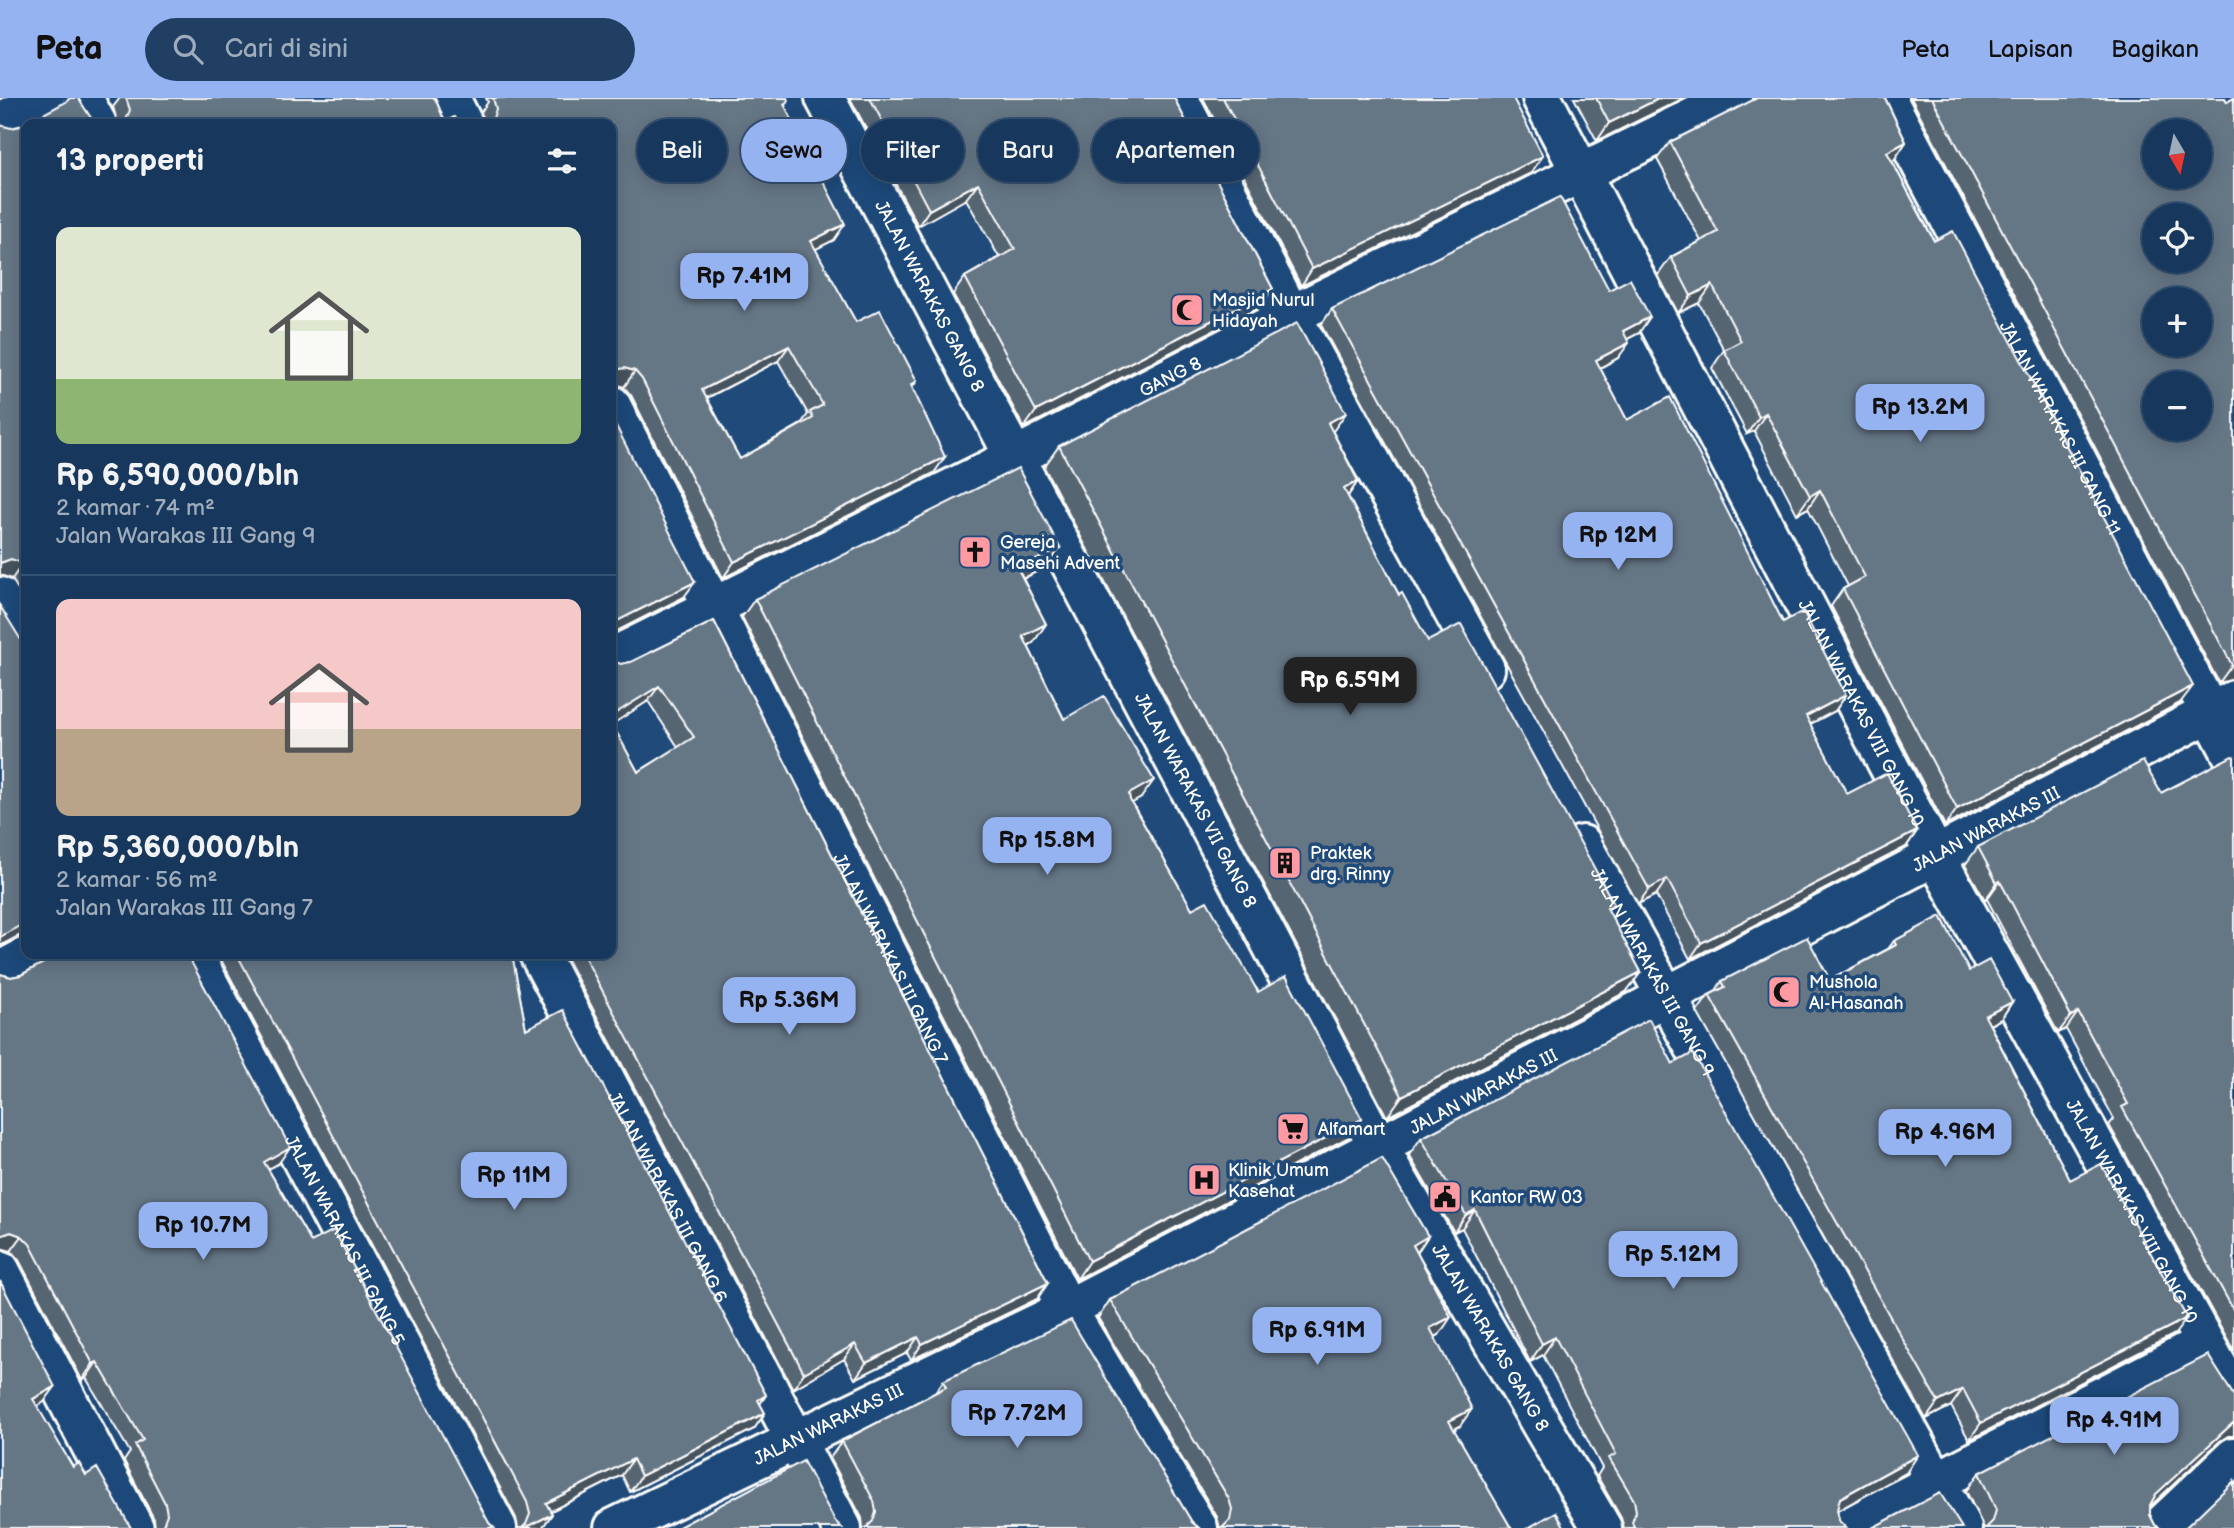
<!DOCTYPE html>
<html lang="id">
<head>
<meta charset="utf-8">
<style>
  :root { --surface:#17385c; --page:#203f62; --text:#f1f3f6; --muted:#9eacbb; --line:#365272; --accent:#95b2f1 }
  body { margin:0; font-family:"Balsamiq Sans",sans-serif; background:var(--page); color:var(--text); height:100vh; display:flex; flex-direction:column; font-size:26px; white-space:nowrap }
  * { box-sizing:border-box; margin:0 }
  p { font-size:23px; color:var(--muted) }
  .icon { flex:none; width:38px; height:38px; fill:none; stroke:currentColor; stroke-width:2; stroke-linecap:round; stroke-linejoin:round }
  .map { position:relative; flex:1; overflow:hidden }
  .side { position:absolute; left:21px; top:21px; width:595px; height:840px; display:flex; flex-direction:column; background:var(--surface); border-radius:14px; box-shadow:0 4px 18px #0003,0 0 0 2px var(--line) }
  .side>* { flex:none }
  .banner { position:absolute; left:637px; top:21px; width:665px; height:63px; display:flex; gap:14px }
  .needle { width:46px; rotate:171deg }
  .buttons { position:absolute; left:2142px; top:21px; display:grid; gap:14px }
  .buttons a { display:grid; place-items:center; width:70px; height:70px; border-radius:50%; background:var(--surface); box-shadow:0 4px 18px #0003,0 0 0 2px var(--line); font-size:35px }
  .price { position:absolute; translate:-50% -60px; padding:0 16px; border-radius:14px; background:var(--accent); color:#111; font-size:23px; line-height:46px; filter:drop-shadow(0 2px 4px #0008) }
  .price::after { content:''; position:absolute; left:50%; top:42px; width:21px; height:16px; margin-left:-10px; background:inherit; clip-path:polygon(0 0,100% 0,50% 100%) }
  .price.selected { background:#222; color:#fff }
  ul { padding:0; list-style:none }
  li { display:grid; align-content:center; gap:14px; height:371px; padding:0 35px }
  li+li { border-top:2px solid var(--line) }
  li span { display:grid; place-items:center; height:217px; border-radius:14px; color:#555 }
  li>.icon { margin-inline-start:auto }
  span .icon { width:126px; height:126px; fill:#fffc; stroke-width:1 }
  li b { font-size:30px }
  h2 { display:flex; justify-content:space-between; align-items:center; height:84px; padding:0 35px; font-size:30px }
  .tag { padding:0 24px; border-radius:32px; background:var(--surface); box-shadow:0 4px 18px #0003,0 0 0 2px var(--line); font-size:24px; line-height:63px }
  .tag.selected { background:var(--accent); color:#111 }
  header { display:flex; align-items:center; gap:42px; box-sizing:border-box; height:98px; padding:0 35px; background:var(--accent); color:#111 }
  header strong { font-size:33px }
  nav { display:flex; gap:38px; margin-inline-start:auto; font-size:24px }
  .search { width:490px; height:63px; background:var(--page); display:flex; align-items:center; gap:18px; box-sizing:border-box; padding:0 24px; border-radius:38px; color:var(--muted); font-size:26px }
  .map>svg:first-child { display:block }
</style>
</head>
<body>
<header>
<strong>Peta</strong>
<div class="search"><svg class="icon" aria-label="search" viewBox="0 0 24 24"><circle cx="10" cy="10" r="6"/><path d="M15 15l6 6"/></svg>Cari di sini</div>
<nav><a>Peta</a><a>Lapisan</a><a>Bagikan</a></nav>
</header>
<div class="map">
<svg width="2234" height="1430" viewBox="0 0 2234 1430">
  <rect width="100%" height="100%" fill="#1f4a7a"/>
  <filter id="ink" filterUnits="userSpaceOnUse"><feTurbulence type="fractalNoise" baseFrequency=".0143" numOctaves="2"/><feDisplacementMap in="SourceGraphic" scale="14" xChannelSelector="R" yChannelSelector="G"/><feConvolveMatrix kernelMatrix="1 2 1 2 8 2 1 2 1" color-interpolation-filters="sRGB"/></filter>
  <g filter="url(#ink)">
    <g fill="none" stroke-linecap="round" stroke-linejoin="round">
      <defs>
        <g id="minor">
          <path d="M83 0 97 26"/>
          <path d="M450 0 463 26"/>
          <path d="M1178 0 1291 217 1485 571"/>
          <path id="s1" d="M1542 0 1936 759 2234 1298"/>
          <path id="s2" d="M1886 0 2234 660"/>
          <path id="s3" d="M611 307 1067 1211 1198 1430"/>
          <path d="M0 499 26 547"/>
          <path id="s4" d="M611 560 1013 360 1291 217 1733 0"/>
          <path id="s5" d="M1582 747 1962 1430"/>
          <path id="s6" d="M193 856 497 1430"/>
          <path id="s7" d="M539 856 842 1430"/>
          <path d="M0 873 32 856"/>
          <path d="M0 1172 134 1430"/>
          <path id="s8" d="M614 1430 1067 1211 2234 602"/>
          <path d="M1846 1430 2204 1246"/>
          <path d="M2159 1430 2234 1359"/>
        </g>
        <g id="tertiary">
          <path id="s9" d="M825 0 1378 1048 1602 1430"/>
          <path d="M0 24 45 0"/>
        </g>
      </defs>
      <use href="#minor" stroke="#fff" stroke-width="44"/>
      <use href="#tertiary" stroke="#fff" stroke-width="44"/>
      <use href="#minor" stroke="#1f4a7a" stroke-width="38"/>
      <use href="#tertiary" stroke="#1f4a7a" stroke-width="38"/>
    </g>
    <path fill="#576572" stroke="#fff" stroke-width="2" fill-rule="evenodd" d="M120 0H435L445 24 460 26H118L113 9Z
      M486 0H787L785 8 834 142 815 151 856 224 917 283 912 290 934 375 723 480 631 297 624 289 613 285 611 286V26H485L481 14 488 4ZM778 263 808 316 801 326 740 361 707 300Z
      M850 0H1174L1273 191 1261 208 1024 330 953 196 965 179 999 159 966 101 918 128Z
      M1203 0H1513L1531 75 1301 188Z
      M1574 0H1684L1597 43Z
      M1754 0H1885L1906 44 1894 62 1892 63 2180 605 1945 728 1831 508 1843 491 1848 488 1808 410 1797 416 1754 333 1747 336 1712 270 1724 252 1699 205 1678 215 1658 177 1671 159 1701 143 1657 61 1670 44 1755 2Z
      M1911 0H2225L2227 4 2234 0V581L2219 585Z
      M26 26V505L12 481 11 30Z
      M1609 192 1639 235 1627 241 1618 260 1600 270 1627 322 1783 524 1846 597 1835 613 1810 626 1847 696 1917 733 1906 749 1690 861 1656 797 1638 806 1321 227 1332 211Z
      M1333 334 1358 383 1348 398 1399 497 1428 543 1609 814 1641 874 1626 894 1387 1019 1044 369 1059 348Z
      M1060 450 1047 468 1023 481 1046 526 1033 545 1028 548 1064 621 1141 700 1132 705 1192 811 1362 1021 1349 1039 1077 1181 742 519 755 501Z
      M714 523 1048 1185 1037 1201 911 1262 907 1255 855 1281 844 1261 793 1291 564 856H611V563L621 566 631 564ZM648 603 678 649 638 674 612 626Z
      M2234 659V1253L2109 1027 2114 1021 2066 931 2058 935 1987 801 1985 802 1965 767 1978 749 2161 695Z
      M1894 843 1969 873 2012 904 2001 921 1990 927 2070 1082 2175 1236 1969 1342 1951 1308 1926 1321 1697 914 1709 897 1715 894 1722 883 1830 882 1888 851Z
      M54 856H187L279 1065 268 1071 311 1144 489 1425 494 1430H155L154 1421 124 1363 130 1354 86 1280 82 1282 19 1162 11 1153 0 1150V876L11 879 21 877 53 860Z
      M218 856H512L526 931 766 1297 760 1306 765 1315 754 1331 630 1394 622 1377 551 1413 552 1416 542 1430H518L516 1420Z
      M1673 966 1906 1375 1837 1413 1839 1423 1846 1430H1624L1621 1420 1597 1378 1602 1370 1543 1257 1530 1264 1462 1130 1454 1134 1409 1057 1421 1040Z
      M1428 1138 1417 1154 1439 1237 1435 1239 1460 1328 1454 1332 1511 1430H1220L1217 1419 1098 1220 1110 1202Z
      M943 1283 1192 1424 1199 1430H863L862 1420 830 1360 842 1343 935 1295Z
      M2234 1298V1338H2228L2220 1343 2150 1408V1417L2155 1427 2160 1430H1984L1966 1393 1979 1375Z"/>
    <path fill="#47535d" stroke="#fff" stroke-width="2" d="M1660 0H1684L1597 43 1609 25Z
      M1906 44 1894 62 1875 71 1887 54Z
      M1543 58 1531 75 1301 188 1312 171Z
      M978 85 966 101 918 128 929 112Z
      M845 126 834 142 800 159 811 143Z
      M1712 187 1699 205 1678 215 1691 198Z
      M1273 191 1261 208 1024 330 1036 313Z
      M1650 219 1639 235 1612 249 1623 233Z
      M1629 245 1618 260 1585 278 1596 262Z
      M789 248 778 263 691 308 702 292Z
      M624 270 635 273 624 289 613 285 611 286V273Z
      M1346 315 1331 336 1328 325Z
      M1766 315 1754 333 1747 336 1759 319Z
      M945 359 934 375 723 480 734 464Z
      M1358 383 1344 404V391Z
      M1820 392 1808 410 1797 416 1810 398Z
      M1060 450 1047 468 1005 490 1018 471Z
      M11 461 23 465 12 481 0 477V465Z
      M695 484 684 499 611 536V526Z
      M1046 526 1033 545 1010 557 1023 538Z
      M2232 567H2234V581L2219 585Z
      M659 588 648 603 611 627V618Z
      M2193 588 2180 605 1945 728 1957 711Z
      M1846 597 1835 613 1795 634 1806 618Z
      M1154 682 1141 700 1116 714 1129 696Z
      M1917 733 1906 749 1690 861 1701 845Z
      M1667 781 1656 797 1638 806 1649 791Z
      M2000 783 1987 801 1985 802 1997 785Z
      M26 824V836H22L0 848V839Z
      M1641 874 1626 894 1387 1019 1402 998Z
      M2012 904 2001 921 1974 935 1985 918Z
      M2078 914 2066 931 2058 935 2071 918Z
      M1362 1021 1349 1039 1077 1181 1089 1163Z
      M290 1049 279 1065 253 1080 264 1064Z
      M1475 1112 1462 1130 1454 1134 1466 1117Z
      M11 1134 22 1138 11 1153 0 1150V1138Z
      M1428 1138 1416 1156 1413 1147Z
      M1048 1185 1037 1201 911 1262 922 1246Z
      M1451 1219 1439 1237 1418 1248 1430 1230Z
      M2187 1220 2175 1236 1969 1342 1981 1325Z
      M918 1239 907 1255 855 1281 866 1265Z
      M1555 1239 1543 1257 1530 1264 1542 1246Z
      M855 1246 844 1261 793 1291 804 1275Z
      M97 1264 86 1280 82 1282 93 1266Z
      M55 1289 44 1304 22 1317 33 1301Z
      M1963 1291 1951 1308 1926 1321 1938 1304Z
      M766 1297 755 1313 758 1302Z
      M1472 1311 1460 1328 1436 1341 1449 1323Z
      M765 1315 754 1331 630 1394 641 1378Z
      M2234 1324V1338H2228L2220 1343 2144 1414 2156 1396Z
      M1918 1357 1906 1375 1828 1418 1840 1400Z
      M633 1361 622 1377 535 1421 546 1405Z
      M552 1416 542 1430H525Z"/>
    <path fill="#657685" stroke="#fff" stroke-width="2" fill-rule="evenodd" d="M70 0H78L95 26H26V471L23 465 11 461 0 465V27L11 30 21 28 66 4Z
      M126 0H435L445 24 454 19 460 26H122L126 22 130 12Z
      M493 0H787L788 3 784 6 845 126 811 143 856 224 880 212 917 283 911 287 945 359 734 464 642 281 635 273 624 270 611 273V26H488L492 23 496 11ZM789 248 823 307 810 314 813 320 740 361 702 292Z
      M870 0H1174L1273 191 1036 313 965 179 1015 151 978 85 929 112Z
      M1223 0H1513L1543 58 1312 171Z
      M1596 0H1660L1609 25Z
      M1757 0H1885L1906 44 1887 54 1934 143 1953 133 2193 588 1957 711 1843 491 1865 479 1820 392 1810 398 1766 315 1759 319 1724 252 1741 243 1712 187 1691 198 1671 159 1718 134 1670 44Z
      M1932 0H2225L2227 4 2234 0V567H2232ZM2154 33H2200V79H2154ZM2154 117H2200V163H2154ZM2154 201H2200V247H2154ZM2154 285H2200V331H2154Z
      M1560 99 1609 192 1630 181 1650 219 1623 233 1629 245 1596 262 1627 322 1670 299 1783 524 1803 513 1846 597 1806 618 1847 696 1887 675 1917 733 1701 845 1667 781 1649 791 1332 211Z
      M1297 225 1346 315 1328 325 1358 383 1344 391 1399 497 1402 495 1428 543 1461 526 1614 806 1607 810 1641 874 1402 998 1059 348Z
      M611 318 695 484 611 526Z
      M1018 370 1060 450 1018 471 1046 526 1023 538 1064 621 1104 598 1154 682 1129 696 1130 702 1192 811 1207 803 1258 894 1286 878 1362 1021 1089 1163 755 501Z
      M0 508 26 550V824L0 839Z
      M714 523 1048 1185 922 1246 918 1239 866 1265 855 1246 804 1275 583 856H611V624L638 674 694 639 659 588 611 618V563L621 566 631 564Z
      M2232 658 2234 659V1213L2122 1009 2128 1006 2078 914 2071 918 2000 783 1997 785 1978 749 2143 663 2161 695Z
      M1941 818 1969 873 1989 862 2012 904 1985 918 2070 1082 2101 1066 2187 1220 1981 1325 1963 1291 1938 1304 1709 897 1725 889 1722 883 1807 839 1830 882 1896 847 1894 843Z
      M57 856H187L290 1049 264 1064 311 1144 334 1132 489 1425 494 1430H159L163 1427 167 1416 165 1405 135 1347 143 1342 97 1264 93 1266 30 1146 22 1138 11 1134 0 1138V876L11 879 21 877 53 860Z
      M237 856H512L526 931 563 912 766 1297 758 1302 765 1315 641 1378 633 1361 546 1405 552 1416 525 1430H522L526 1426 530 1416 527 1404Z
      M1649 921 1673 966 1693 955 1918 1357 1840 1400 1837 1412 1839 1423 1846 1430H1635L1632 1425 1636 1413 1634 1402 1609 1360 1616 1356 1555 1239 1542 1246 1475 1112 1466 1117 1421 1040Z
      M1382 1060 1428 1138 1413 1147 1451 1219 1430 1230 1472 1311 1449 1323 1511 1430H1222L1230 1422 1232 1411 1229 1401 1110 1202Z
      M0 1183 55 1289 33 1301 73 1369 79 1365 86 1377 97 1370 131 1430H0Z
      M1071 1222 1192 1424 1199 1430H866L873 1423 876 1414 874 1403 842 1343 946 1289 943 1283Z
      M2208 1257 2234 1298V1324L2156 1396 2150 1407V1417L2155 1427 2160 1430H1986L1993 1423 1996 1412 1979 1375Z
      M803 1363 835 1423 842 1430H677Z
      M2234 1383V1430H2183L2186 1429Z
      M1940 1395 1962 1430H1872Z
      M1556 1414 1565 1430H1528Z"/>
  </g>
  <defs>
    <symbol id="mosque-square" viewBox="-11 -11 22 22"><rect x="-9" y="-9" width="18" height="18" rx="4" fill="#ff9aa2" stroke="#1f4a7a"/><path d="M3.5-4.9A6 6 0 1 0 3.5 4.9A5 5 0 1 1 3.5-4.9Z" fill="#111"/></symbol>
    <symbol id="church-square" viewBox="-11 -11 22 22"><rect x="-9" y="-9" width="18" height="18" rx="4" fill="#ff9aa2" stroke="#1f4a7a"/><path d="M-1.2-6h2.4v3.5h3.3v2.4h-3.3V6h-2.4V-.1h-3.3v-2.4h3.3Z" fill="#111"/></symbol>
    <symbol id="building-square" viewBox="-11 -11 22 22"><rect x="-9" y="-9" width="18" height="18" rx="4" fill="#ff9aa2" stroke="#1f4a7a"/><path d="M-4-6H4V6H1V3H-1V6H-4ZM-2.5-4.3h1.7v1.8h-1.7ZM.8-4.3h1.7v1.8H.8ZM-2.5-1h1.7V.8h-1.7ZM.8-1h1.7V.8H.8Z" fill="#111"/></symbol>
    <symbol id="supermarket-square" viewBox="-11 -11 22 22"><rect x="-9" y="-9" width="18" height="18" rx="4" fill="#ff9aa2" stroke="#1f4a7a"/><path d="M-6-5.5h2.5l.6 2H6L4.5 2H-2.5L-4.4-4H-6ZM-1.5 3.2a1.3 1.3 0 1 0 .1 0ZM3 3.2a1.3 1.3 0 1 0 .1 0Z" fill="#111"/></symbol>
    <symbol id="hospital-square" viewBox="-11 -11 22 22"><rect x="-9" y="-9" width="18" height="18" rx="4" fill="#ff9aa2" stroke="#1f4a7a"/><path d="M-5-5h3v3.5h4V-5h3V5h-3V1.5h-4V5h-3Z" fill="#111"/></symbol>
    <symbol id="civic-square" viewBox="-11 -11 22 22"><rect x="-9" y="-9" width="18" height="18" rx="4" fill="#ff9aa2" stroke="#1f4a7a"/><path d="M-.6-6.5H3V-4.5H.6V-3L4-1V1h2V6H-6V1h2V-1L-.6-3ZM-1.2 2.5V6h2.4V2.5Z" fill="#111"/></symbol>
  </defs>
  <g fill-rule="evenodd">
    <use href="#mosque-square" x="1168" y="193" width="38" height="38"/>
    <use href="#church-square" x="956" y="435" width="38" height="38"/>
    <use href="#building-square" x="1266" y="746" width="38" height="38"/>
    <use href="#mosque-square" x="1765" y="875" width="38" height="38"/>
    <use href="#supermarket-square" x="1274" y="1012" width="38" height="38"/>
    <use href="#hospital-square" x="1185" y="1063" width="38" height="38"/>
    <use href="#civic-square" x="1426" y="1080" width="38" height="38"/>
  </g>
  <g text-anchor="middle" stroke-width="7" stroke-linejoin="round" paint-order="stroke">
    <g font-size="18" fill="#fff" stroke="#1f4a7a">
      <text dy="6" stroke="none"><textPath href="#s9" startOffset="224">JALAN WARAKAS GANG 8</textPath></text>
      <text dy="6" stroke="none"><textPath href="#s4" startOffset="626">GANG 8</textPath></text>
      <text dy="6" stroke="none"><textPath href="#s2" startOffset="373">JALAN WARAKAS III GANG 11</textPath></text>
      <text dy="6" stroke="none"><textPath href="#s1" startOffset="693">JALAN WARAKAS VIII GANG 10</textPath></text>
      <text dy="6" stroke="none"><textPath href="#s9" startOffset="794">JALAN WARAKAS VII GANG 8</textPath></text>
      <text dy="6" stroke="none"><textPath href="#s8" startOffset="1540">JALAN WARAKAS III</textPath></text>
      <text dy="6" stroke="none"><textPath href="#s3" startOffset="620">JALAN WARAKAS III GANG 7</textPath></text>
      <text dy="6" stroke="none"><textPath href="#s5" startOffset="145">JALAN WARAKAS III GANG 9</textPath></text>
      <text dy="6" stroke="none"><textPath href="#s8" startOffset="973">JALAN WARAKAS III</textPath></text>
      <text dy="6" stroke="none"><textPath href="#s7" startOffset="275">JALAN WARAKAS III GANG 6</textPath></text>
      <text dy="6" stroke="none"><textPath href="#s1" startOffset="1260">JALAN WARAKAS VIII GANG 10</textPath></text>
      <text dy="6" stroke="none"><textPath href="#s6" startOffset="324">JALAN WARAKAS III GANG 5</textPath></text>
      <text dy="6" stroke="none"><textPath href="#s9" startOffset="1407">JALAN WARAKAS GANG 8</textPath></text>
      <text dy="6" stroke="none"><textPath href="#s8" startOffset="238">JALAN WARAKAS III</textPath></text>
    </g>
    <g font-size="18" fill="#fff" stroke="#1f4a7a" text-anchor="start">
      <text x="1212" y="208">Masjid Nurul<tspan x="1212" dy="21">Hidayah</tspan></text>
      <text x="1000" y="450">Gereja<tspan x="1000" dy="21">Masehi Advent</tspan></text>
      <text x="1310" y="761">Praktek<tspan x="1310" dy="21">drg. Rinny</tspan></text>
      <text x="1809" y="890">Mushola<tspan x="1809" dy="21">Al-Hasanah</tspan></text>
      <text x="1318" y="1037">Alfamart</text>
      <text x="1228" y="1078">Klinik Umum<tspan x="1228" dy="21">Kasehat</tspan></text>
      <text x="1470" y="1105">Kantor RW 03</text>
    </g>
  </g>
</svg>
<div class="buttons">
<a><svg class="needle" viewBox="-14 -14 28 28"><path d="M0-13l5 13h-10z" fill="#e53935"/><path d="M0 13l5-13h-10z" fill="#9eacbb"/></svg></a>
<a><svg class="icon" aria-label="locate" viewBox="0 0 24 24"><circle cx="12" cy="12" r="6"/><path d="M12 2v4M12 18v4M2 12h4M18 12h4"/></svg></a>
<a>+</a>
<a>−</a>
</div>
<b class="price" style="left:744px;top:215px">Rp 7.41M</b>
<b class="price" style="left:1920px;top:346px">Rp 13.2M</b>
<b class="price" style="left:1618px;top:474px">Rp 12M</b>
<b class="price selected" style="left:1350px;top:619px">Rp 6.59M</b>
<b class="price" style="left:1047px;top:779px">Rp 15.8M</b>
<b class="price" style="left:789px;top:939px">Rp 5.36M</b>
<b class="price" style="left:1945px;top:1071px">Rp 4.96M</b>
<b class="price" style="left:514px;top:1114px">Rp 11M</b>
<b class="price" style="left:203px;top:1164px">Rp 10.7M</b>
<b class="price" style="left:1673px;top:1193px">Rp 5.12M</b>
<b class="price" style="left:1317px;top:1269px">Rp 6.91M</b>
<b class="price" style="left:1017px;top:1352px">Rp 7.72M</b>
<b class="price" style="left:2114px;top:1359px">Rp 4.91M</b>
<div class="banner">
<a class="tag">Beli</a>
<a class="tag selected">Sewa</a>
<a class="tag">Filter</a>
<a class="tag">Baru</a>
<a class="tag">Apartemen</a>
</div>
<section class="side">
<h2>13 properti<svg class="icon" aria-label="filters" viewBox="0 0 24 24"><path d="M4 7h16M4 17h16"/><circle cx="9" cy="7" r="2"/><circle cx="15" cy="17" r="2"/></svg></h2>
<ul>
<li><span style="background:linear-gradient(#dfe7d0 70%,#8fb573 0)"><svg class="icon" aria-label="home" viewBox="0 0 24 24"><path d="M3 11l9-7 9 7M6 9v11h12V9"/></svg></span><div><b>Rp 6,590,000/bln</b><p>2 kamar · 74 m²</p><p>Jalan Warakas III Gang 9</p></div></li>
<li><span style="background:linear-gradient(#f6c9c9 60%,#b9a48a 0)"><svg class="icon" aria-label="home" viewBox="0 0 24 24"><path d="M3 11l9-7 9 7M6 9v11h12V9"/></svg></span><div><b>Rp 5,360,000/bln</b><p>2 kamar · 56 m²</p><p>Jalan Warakas III Gang 7</p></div></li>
</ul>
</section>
</div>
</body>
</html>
